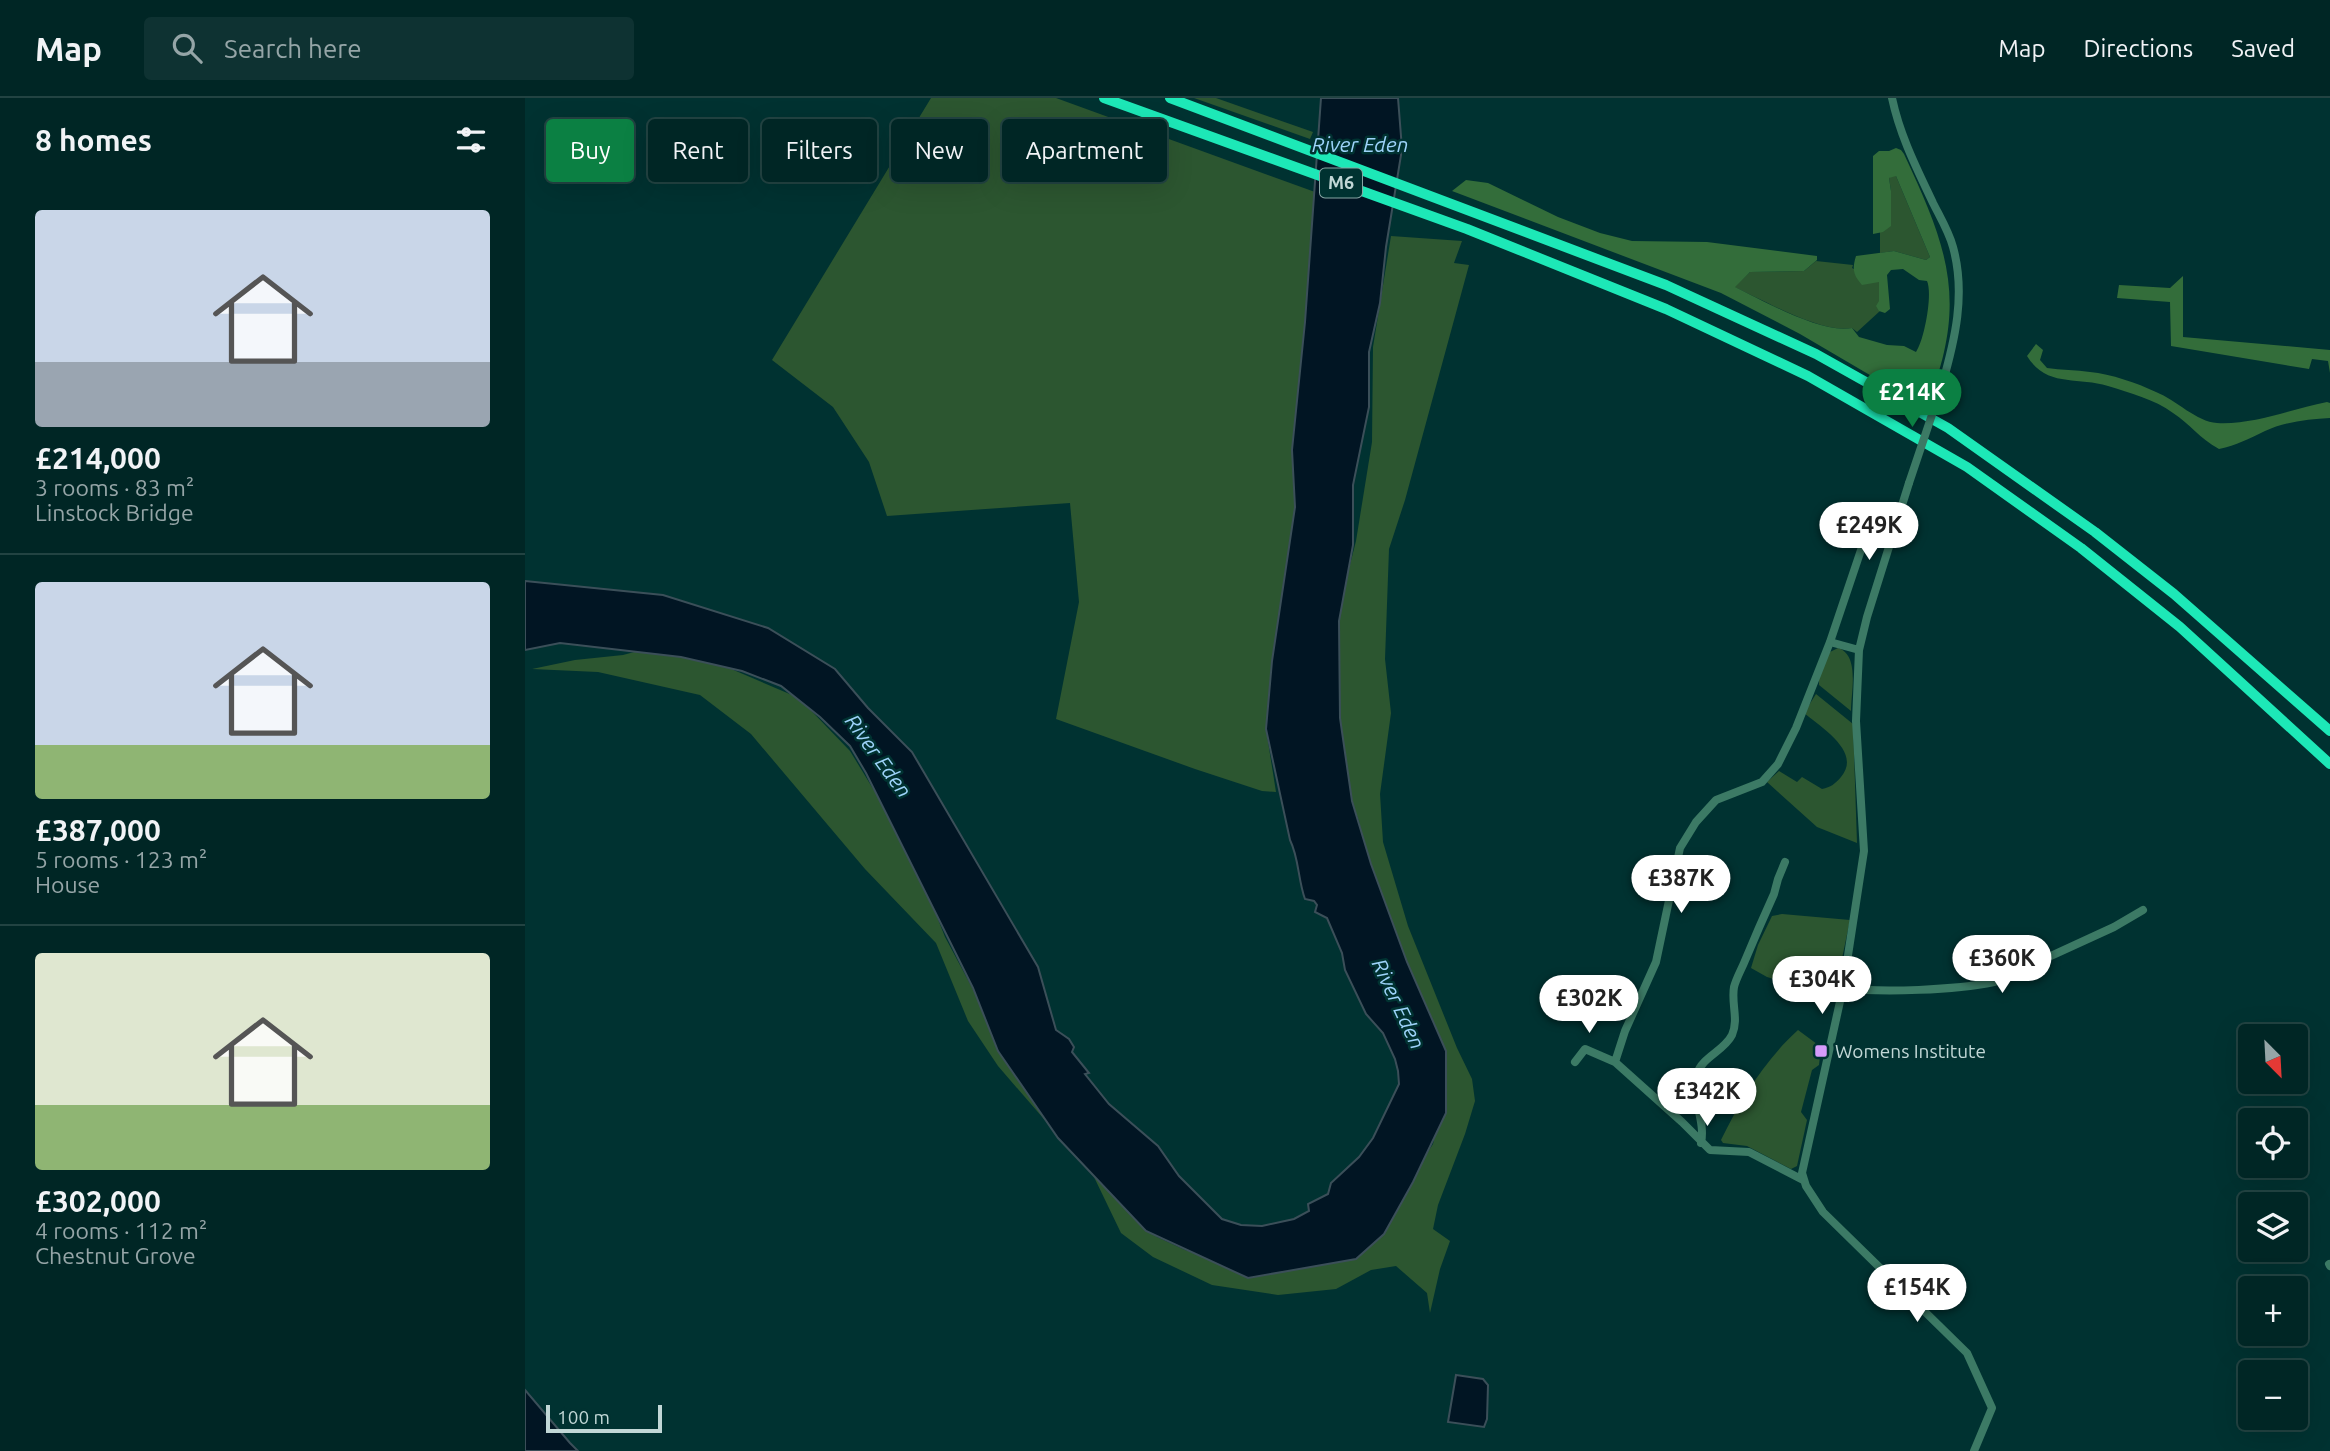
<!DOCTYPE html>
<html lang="en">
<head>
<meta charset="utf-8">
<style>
  :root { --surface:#002625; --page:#0e3232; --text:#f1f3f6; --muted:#95a5a7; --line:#224342; --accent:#0b8043 }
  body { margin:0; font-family:Ubuntu,sans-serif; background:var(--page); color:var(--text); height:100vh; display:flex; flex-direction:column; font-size:26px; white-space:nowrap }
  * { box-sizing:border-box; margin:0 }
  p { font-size:23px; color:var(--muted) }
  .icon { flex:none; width:38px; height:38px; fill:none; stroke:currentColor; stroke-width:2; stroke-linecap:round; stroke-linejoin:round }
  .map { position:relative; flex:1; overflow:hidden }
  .details { display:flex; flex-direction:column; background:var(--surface); width:525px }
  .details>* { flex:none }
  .banner { position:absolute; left:21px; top:21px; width:665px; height:63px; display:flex; gap:14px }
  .needle { width:46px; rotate:156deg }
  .controls { position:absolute; left:1713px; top:926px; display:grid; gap:14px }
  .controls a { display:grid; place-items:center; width:70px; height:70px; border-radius:7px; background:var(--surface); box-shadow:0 7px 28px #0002,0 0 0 2px var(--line); font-size:35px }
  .scale { position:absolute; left:21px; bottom:18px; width:116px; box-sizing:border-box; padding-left:7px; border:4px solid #c1d7d6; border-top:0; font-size:19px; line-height:24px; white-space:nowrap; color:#c1d7d6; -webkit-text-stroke:5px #003231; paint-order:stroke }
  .price { position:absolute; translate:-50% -60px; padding:0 16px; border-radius:24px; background:#fff; color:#222; font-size:23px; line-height:46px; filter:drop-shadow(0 2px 4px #0008) }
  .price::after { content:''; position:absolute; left:50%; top:42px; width:21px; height:16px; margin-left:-10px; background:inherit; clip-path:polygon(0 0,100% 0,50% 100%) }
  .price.on { background:var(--accent); color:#fff }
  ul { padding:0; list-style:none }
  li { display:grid; align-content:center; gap:14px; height:371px; padding:0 35px }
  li+li { border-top:2px solid var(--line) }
  li span { display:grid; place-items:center; height:217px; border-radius:7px; color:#555 }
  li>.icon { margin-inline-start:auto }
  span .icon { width:126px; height:126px; fill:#fffc; stroke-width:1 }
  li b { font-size:30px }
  h2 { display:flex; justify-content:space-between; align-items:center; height:84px; padding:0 35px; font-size:30px }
  .pill { padding:0 24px; border-radius:7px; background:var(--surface); box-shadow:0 7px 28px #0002,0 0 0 2px var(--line); font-size:24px; line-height:63px }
  .pill.on { background:var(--accent); color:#fff }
  header { display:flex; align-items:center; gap:42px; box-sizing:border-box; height:98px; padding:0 35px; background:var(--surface); border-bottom:2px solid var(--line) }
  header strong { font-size:33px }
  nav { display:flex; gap:38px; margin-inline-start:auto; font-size:24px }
  .search { width:490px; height:63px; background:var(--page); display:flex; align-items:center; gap:18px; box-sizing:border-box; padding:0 24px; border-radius:7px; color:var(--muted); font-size:26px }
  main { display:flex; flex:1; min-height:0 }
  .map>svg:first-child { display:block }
</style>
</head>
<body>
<header>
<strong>Map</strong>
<div class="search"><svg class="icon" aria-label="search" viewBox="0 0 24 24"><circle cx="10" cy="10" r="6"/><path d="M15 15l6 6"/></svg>Search here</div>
<nav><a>Map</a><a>Directions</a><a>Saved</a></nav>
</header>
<main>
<section class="details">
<h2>8 homes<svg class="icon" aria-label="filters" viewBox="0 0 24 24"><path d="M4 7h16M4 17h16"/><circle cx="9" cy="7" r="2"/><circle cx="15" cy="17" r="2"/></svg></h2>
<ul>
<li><span style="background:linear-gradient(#c9d6e8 70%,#9aa5b1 0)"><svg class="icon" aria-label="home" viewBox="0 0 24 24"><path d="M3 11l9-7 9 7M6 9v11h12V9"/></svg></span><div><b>£214,000</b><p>3 rooms · 83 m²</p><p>Linstock Bridge</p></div></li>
<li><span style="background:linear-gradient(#c9d6e8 75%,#8fb573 0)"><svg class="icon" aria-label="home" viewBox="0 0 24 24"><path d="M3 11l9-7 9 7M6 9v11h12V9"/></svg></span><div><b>£387,000</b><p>5 rooms · 123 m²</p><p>House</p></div></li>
<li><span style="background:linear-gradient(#dfe7d0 70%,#8fb573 0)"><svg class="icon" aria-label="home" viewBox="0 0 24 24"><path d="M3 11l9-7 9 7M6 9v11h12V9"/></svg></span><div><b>£302,000</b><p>4 rooms · 112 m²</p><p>Chestnut Grove</p></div></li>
</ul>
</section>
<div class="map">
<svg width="1805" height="1353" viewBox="0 0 1805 1353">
  <rect width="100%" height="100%" fill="#003231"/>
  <path fill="#2c5630" d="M406 0H531L790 94 777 264 767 352 770 409 747 563 741 631 751 694 737 693 670 671 531 621 554 504 545 405 362 418 344 364 308 309 247 262Z
    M669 0H691L788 34 785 41Z
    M1367 77 1371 78 1405 159 1401 162 1369 153 1355 155V134H1358L1366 93 1364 80Z
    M866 138 937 143 929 165 944 167 880 402 864 451 860 561 866 615 855 696 858 744 883 828 932 950 947 981 950 1003 940 1036 913 1107 908 1131 925 1143 915 1171 905 1215 902 1195 871 1168 846 1172 811 1191 753 1197 687 1187 628 1159 596 1135 569 1079 473 968 443 923 411 845 340 771 226 636 175 597 73 574 7 571 50 562 98 557 113 553 183 561 274 600 325 653 386 753 420 839 458 910 596 1087 632 1139 660 1152 720 1169 856 1126 908 1046 919 997 847 790 834 723 813 670 809 530 831 443 847 344 848 249Z
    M1291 163 1328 167 1327 170 1354 184 1355 213 1332 234 1327 230C1296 236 1239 202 1209 189L1225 174 1279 173Z
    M1313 550C1335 557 1326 594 1326 613L1294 587V578L1303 555Z
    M1291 596 1328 626 1332 745 1292 729 1242 684 1254 673 1272 684 1277 679 1297 691C1306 689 1310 686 1316 679 1337 654 1297 630 1279 615Z
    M1257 816 1325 822 1309 899 1242 879 1226 870 1233 847 1247 818Z
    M1273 932 1296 949 1294 967 1287 972 1276 1014 1282 1022 1272 1068 1266 1071 1222 1048 1198 1045 1196 1042C1216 1001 1239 963 1273 932Z"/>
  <path fill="#336d3a" d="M1371 50 1376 52 1379 56C1425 154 1443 206 1401 310L1275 236 1196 195 927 93 941 82 963 85 1033 119 1075 135 1107 143 1182 144 1292 158V162L1279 173 1225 174 1210 189C1239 203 1296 236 1327 230L1334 239 1362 247 1379 248 1391 254C1399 243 1408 196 1402 183L1394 182 1378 171 1366 172 1362 177 1365 211 1360 215 1354 213 1351 208 1354 203V184L1337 187C1328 177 1327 171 1331 158L1369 153 1401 162 1405 159 1371 78 1364 80 1366 93V128L1358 134 1348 136V58L1354 53H1364Z
    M1658 178V239L1805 252V275L1803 263 1787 261 1784 271 1646 248 1645 204 1592 200 1594 187 1645 190Z
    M1511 246 1518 252 1515 262 1522 270C1536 272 1551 272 1565 274 1586 276 1612 285 1631 294 1651 302 1672 324 1692 325 1729 327 1766 311 1802 304L1805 305V320C1784 321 1759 324 1740 333 1723 341 1712 347 1694 351 1674 340 1665 326 1648 315 1629 301 1605 295 1583 288 1552 278 1522 290 1502 258Z"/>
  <path fill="#011523" stroke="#3b4f59" stroke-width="2" d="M796 0H873L877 51 861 149 855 205 844 254V309L828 387V447L814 523 815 620 827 703 846 766 882 864 921 953V1015L888 1084 859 1136 831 1161 723 1180 621 1133 533 1040 473 953 448 890 341 675 325 648 295 619 256 588 217 573 156 559 35 545 0 552V483L138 497 243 530 310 571 343 610 387 654 513 869 531 932 544 941 549 949 547 954 564 975 560 976 584 1006 633 1048 654 1078 697 1121 716 1127 737 1128 769 1121 784 1113 783 1106 803 1096 806 1085 834 1059 848 1040 874 986 873 973 870 961 858 935 841 916 820 872 817 855 802 820 790 814 792 807 789 803 780 801C773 782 774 760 765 742L741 631 747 563 770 409 767 352 780 224Z
    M931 1277 958 1281 963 1287 962 1321 959 1329 923 1324Z
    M0 1292 45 1345 53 1353H0Z"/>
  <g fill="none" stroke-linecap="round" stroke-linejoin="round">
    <path stroke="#3c7a65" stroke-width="8" d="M1367 0C1375 38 1392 71 1408 105 1415 119 1424 134 1428 149 1441 196 1430 242 1417 287
      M1384 385 1342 519 1334 552 1331 623 1339 753 1318 890 1277 1075 1281 1088 1298 1114 1442 1255 1467 1310 1449 1353
      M1305 544 1334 552
      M1318 890C1357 895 1431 892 1469 884L1589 829 1618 812
      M1050 964 1060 951 1090 964 1157 1024 1185 1052 1224 1054 1278 1082
      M1090 964 1100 933 1131 864 1155 750 1171 724 1191 702 1237 684 1253 666 1271 630 1305 544 1337 449
      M1176 1045C1181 1022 1165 998 1172 976 1177 959 1199 953 1207 937 1214 921 1206 906 1209 889 1211 881 1216 872 1219 865 1229 841 1239 818 1249 796L1253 781 1260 764
      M1804 1166 1805 1168"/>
    <path stroke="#1de8b7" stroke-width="10" d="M579 0 942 131 1141 211 1283 278 1442 369 1556 450 1655 529 1805 666
      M645 0 1141 187 1291 256 1423 330 1570 434 1649 496 1805 633"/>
    <path stroke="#3c7a65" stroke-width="8" d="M1384 385 1417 287"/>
  </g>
  <rect fill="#d69bfa" stroke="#003231" stroke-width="2.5" x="1289" y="946" width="14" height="14" rx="3.5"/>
  <g text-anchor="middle" stroke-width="5" stroke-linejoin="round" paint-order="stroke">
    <rect fill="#003231" stroke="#87a6a4" stroke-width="2" x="795" y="70.5" width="42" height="29" rx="5"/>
    <g font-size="18" font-weight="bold" fill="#c1d7d6">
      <text x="816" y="91">M6</text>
    </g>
    <g font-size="19" fill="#c1d7d6" stroke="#003231" text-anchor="start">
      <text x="1310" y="960">Womens Institute</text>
    </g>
    <g font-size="21" font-style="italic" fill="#9dd3fa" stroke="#003231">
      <text x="835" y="54">River Eden</text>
      <text transform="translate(353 658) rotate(54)" y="7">River Eden</text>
      <text transform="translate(873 906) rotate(65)" y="7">River Eden</text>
    </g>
  </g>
</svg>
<div class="controls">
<a><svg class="needle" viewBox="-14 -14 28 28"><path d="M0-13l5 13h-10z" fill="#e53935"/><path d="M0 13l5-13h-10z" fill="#95a5a7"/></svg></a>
<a><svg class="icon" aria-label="locate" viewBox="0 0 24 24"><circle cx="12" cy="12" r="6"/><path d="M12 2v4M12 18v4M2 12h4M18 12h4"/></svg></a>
<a><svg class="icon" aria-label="layers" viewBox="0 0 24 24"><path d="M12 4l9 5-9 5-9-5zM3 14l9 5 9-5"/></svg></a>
<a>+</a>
<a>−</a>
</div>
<div class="scale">100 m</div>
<b class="price on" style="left:1387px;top:331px">£214K</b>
<b class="price" style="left:1344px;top:464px">£249K</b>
<b class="price" style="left:1156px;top:817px">£387K</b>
<b class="price" style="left:1477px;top:897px">£360K</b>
<b class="price" style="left:1297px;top:918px">£304K</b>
<b class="price" style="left:1064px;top:937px">£302K</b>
<b class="price" style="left:1182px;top:1030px">£342K</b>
<b class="price" style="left:1392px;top:1226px">£154K</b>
<div class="banner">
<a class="pill on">Buy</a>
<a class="pill">Rent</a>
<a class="pill">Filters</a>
<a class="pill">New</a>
<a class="pill">Apartment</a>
</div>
</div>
</main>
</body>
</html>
